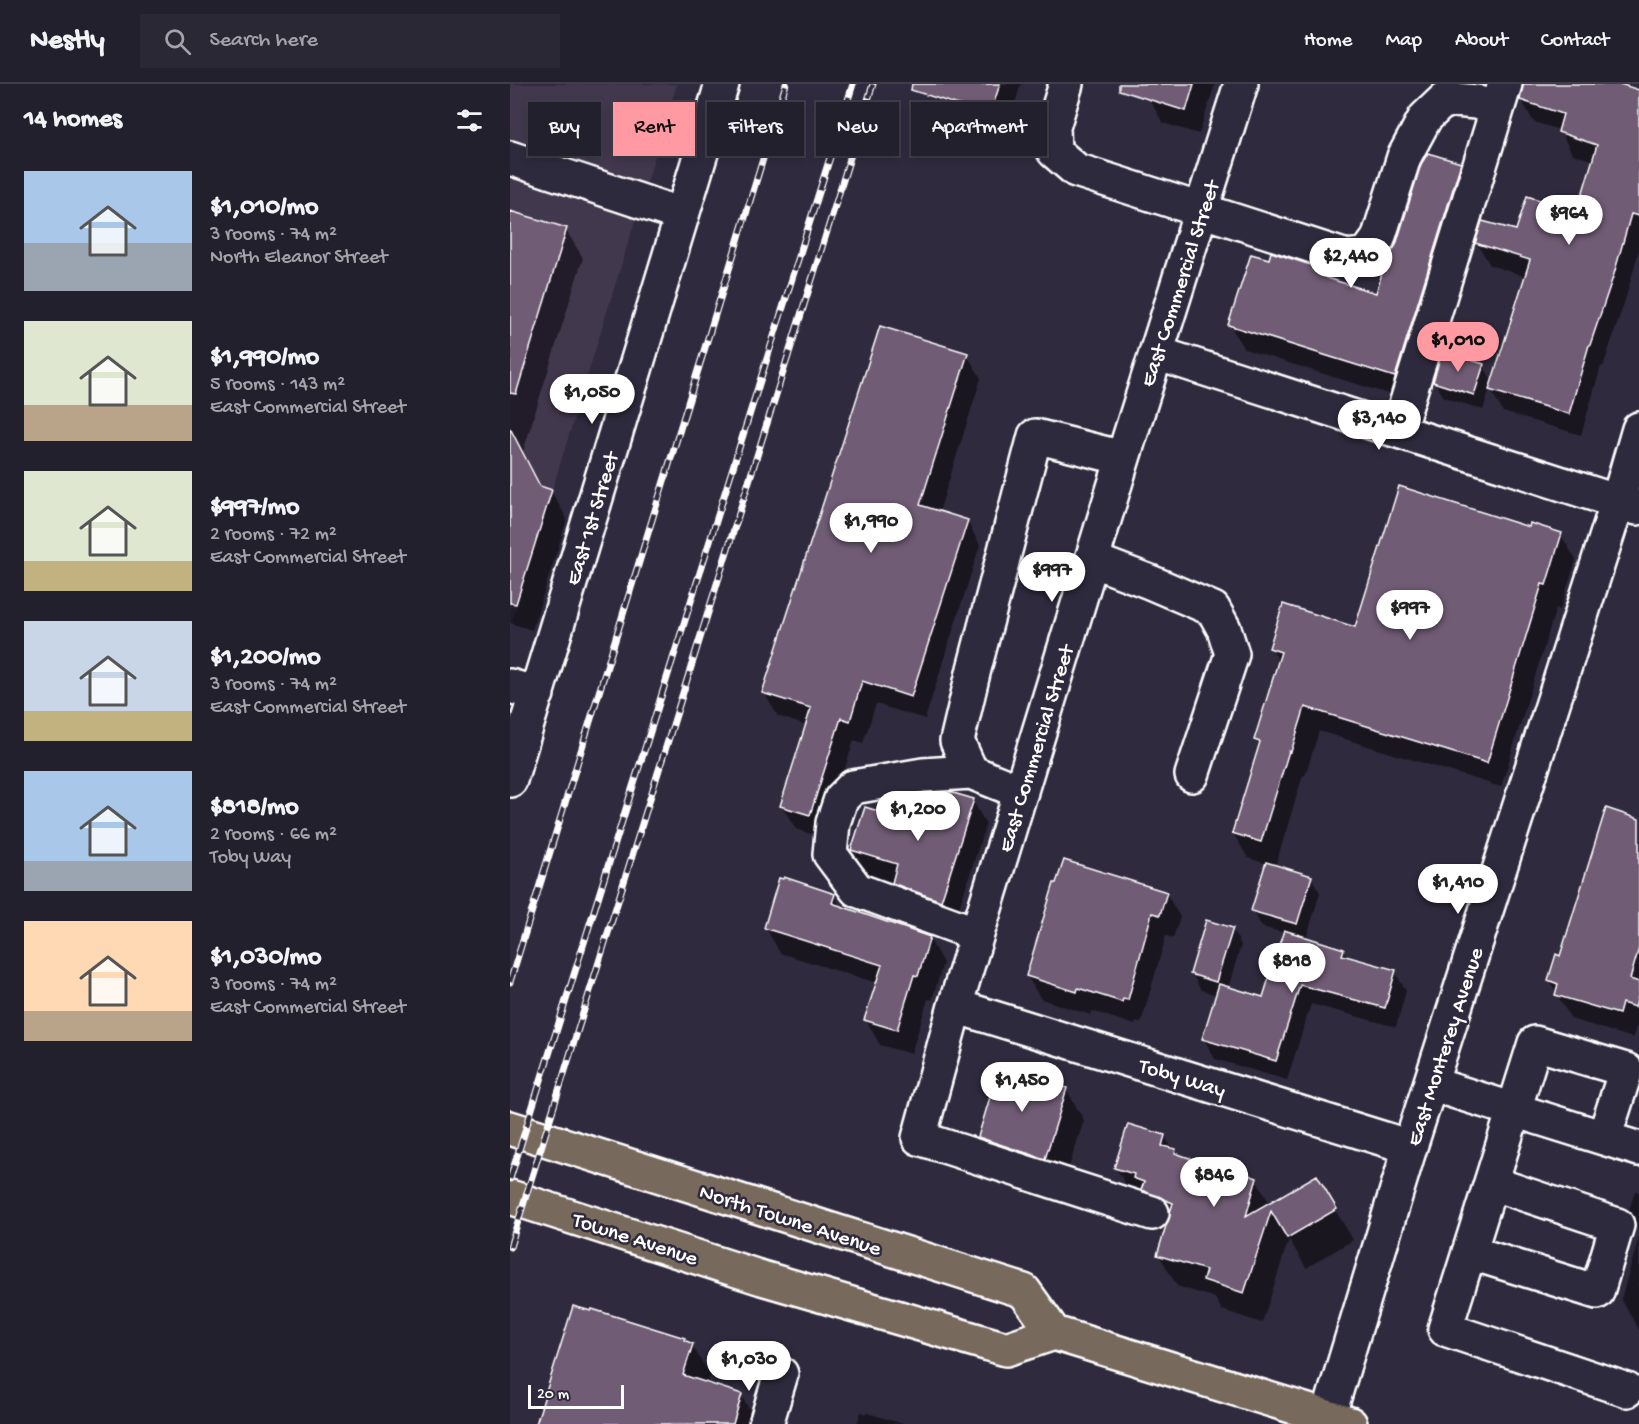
<!DOCTYPE html>
<html lang="en">
<head>
<meta charset="utf-8">
<style>
  :root { --surface:#23202e; --page:#2b2836; --text:#f1f3f6; --muted:#a3a3aa; --line:#403e4a; --accent:#ff9aa2 }
  body { margin:0; font-family:"Gochi Hand",sans-serif; background:var(--page); color:var(--text); height:100vh; display:flex; flex-direction:column; font-size:22px; white-space:nowrap }
  * { box-sizing:border-box; margin:0 }
  p { font-size:20px; color:var(--muted) }
  .icon { flex:none; width:33px; height:33px; fill:none; stroke:currentColor; stroke-width:2; stroke-linecap:round; stroke-linejoin:round }
  .map { position:relative; flex:1; overflow:hidden }
  .details { display:flex; flex-direction:column; background:var(--surface); width:510px }
  .details>* { flex:none }
  .guide { position:absolute; left:18px; top:18px; width:570px; height:54px; display:flex; gap:12px }
  .scale { position:absolute; left:18px; bottom:15px; width:96px; box-sizing:border-box; padding-left:6px; border:3px solid #fff; border-top:0; font-size:16px; line-height:21px; white-space:nowrap; color:#fff; -webkit-text-stroke:4px #2f2a3d; paint-order:stroke }
  .price { position:absolute; translate:-50% -51px; padding:0 14px; border-radius:21px; background:#fff; color:#222; font-size:20px; line-height:39px; filter:drop-shadow(0 2px 3px #0008) }
  .price::after { content:''; position:absolute; left:50%; top:36px; width:18px; height:14px; margin-left:-9px; background:inherit; clip-path:polygon(0 0,100% 0,50% 100%) }
  .price.current { background:var(--accent); color:#111 }
  ul { padding:0; list-style:none }
  li { display:flex; align-items:center; gap:18px; height:150px; padding:0 24px }
  li span { display:grid; place-items:center; flex:none; width:168px; height:120px; border-radius:0px; color:#555 }
  li>.icon { margin-inline-start:auto }
  span .icon { width:72px; height:72px; fill:#fffc; stroke-width:1 }
  li b { font-size:26px }
  h2 { display:flex; justify-content:space-between; align-items:center; height:72px; padding:0 24px; font-size:26px }
  .chip { padding:0 21px; border-radius:0px; background:var(--surface); box-shadow:0 3px 9px #0003,0 0 0 2px var(--line); font-size:21px; line-height:54px }
  .chip.current { background:var(--accent); color:#111 }
  header { display:flex; align-items:center; gap:36px; box-sizing:border-box; height:84px; padding:0 30px; background:var(--surface); border-bottom:2px solid var(--line) }
  header strong { font-size:28px }
  nav { display:flex; gap:33px; margin-inline-start:auto; font-size:21px }
  .search { width:420px; height:54px; background:var(--page); display:flex; align-items:center; gap:15px; box-sizing:border-box; padding:0 21px; border-radius:0px; color:var(--muted); font-size:22px }
  main { display:flex; flex:1; min-height:0 }
  .map>svg:first-child { display:block }
</style>
</head>
<body>
<header>
<strong>Nestly</strong>
<div class="search"><svg class="icon" aria-label="search" viewBox="0 0 24 24"><circle cx="10" cy="10" r="6"/><path d="M15 15l6 6"/></svg>Search here</div>
<nav><a>Home</a><a>Map</a><a>About</a><a>Contact</a></nav>
</header>
<main>
<section class="details">
<h2>14 homes<svg class="icon" aria-label="filters" viewBox="0 0 24 24"><path d="M4 7h16M4 17h16"/><circle cx="9" cy="7" r="2"/><circle cx="15" cy="17" r="2"/></svg></h2>
<ul>
<li><span style="background:linear-gradient(#a9c7e8 60%,#9aa5b1 0)"><svg class="icon" aria-label="home" viewBox="0 0 24 24"><path d="M3 11l9-7 9 7M6 9v11h12V9"/></svg></span><div><b>$1,010/mo</b><p>3 rooms · 74 m²</p><p>North Eleanor Street</p></div></li>
<li><span style="background:linear-gradient(#dfe7d0 70%,#b9a48a 0)"><svg class="icon" aria-label="home" viewBox="0 0 24 24"><path d="M3 11l9-7 9 7M6 9v11h12V9"/></svg></span><div><b>$1,990/mo</b><p>5 rooms · 143 m²</p><p>East Commercial Street</p></div></li>
<li><span style="background:linear-gradient(#dfe7d0 75%,#c2b280 0)"><svg class="icon" aria-label="home" viewBox="0 0 24 24"><path d="M3 11l9-7 9 7M6 9v11h12V9"/></svg></span><div><b>$997/mo</b><p>2 rooms · 72 m²</p><p>East Commercial Street</p></div></li>
<li><span style="background:linear-gradient(#c9d6e8 75%,#c2b280 0)"><svg class="icon" aria-label="home" viewBox="0 0 24 24"><path d="M3 11l9-7 9 7M6 9v11h12V9"/></svg></span><div><b>$1,200/mo</b><p>3 rooms · 74 m²</p><p>East Commercial Street</p></div></li>
<li><span style="background:linear-gradient(#a9c7e8 75%,#9aa5b1 0)"><svg class="icon" aria-label="home" viewBox="0 0 24 24"><path d="M3 11l9-7 9 7M6 9v11h12V9"/></svg></span><div><b>$818/mo</b><p>2 rooms · 66 m²</p><p>Toby Way</p></div></li>
<li><span style="background:linear-gradient(#ffd9b3 75%,#b9a48a 0)"><svg class="icon" aria-label="home" viewBox="0 0 24 24"><path d="M3 11l9-7 9 7M6 9v11h12V9"/></svg></span><div><b>$1,030/mo</b><p>3 rooms · 74 m²</p><p>East Commercial Street</p></div></li>
</ul>
</section>
<div class="map">
<svg width="1129" height="1340" viewBox="0 0 1129 1340">
  <rect width="100%" height="100%" fill="#2f2a3d"/>
  <filter id="ink" filterUnits="userSpaceOnUse"><feTurbulence type="fractalNoise" baseFrequency=".0167" numOctaves="2"/><feDisplacementMap in="SourceGraphic" scale="12" xChannelSelector="R" yChannelSelector="G"/><feConvolveMatrix kernelMatrix="1 2 1 2 8 2 1 2 1" color-interpolation-filters="sRGB"/></filter>
  <g filter="url(#ink)">
    <path fill="#42394e" d="M0 0H167L0 543Z"/>
    <path fill="#0007" d="M445 0H511L494 54 454 41 440 17Z
      M644 0H705L689 50 653 39 639 15Z
      M1015 0H1107L1129 6V166L1116 213 1093 283 1091 282 1071 351 993 328 980 305 973 326 934 313 924 297 973 281 983 298 1017 193 980 181 967 159 1068 130 1084 77 1062 70 1050 46 1024 38 1011 16Z
      M950 80 964 104 898 316 734 265 720 241 818 188 823 197 867 210Z
      M0 128 56 146 73 174 13 368 31 404 41 407 57 435 22 546 0 539V541Z
      M371 243 457 271 471 294 429 428 457 437 470 461 415 635 366 620 353 659 344 656 313 754 286 745 272 722 297 642 268 632 254 609Z
      M1020 444 1051 451 1066 476 1050 526 1046 524 991 703 809 647 795 692 793 691 765 783 801 793 810 809 796 855 833 866 838 874 885 888 896 907 886 943 801 920 777 996 705 975 694 955 707 911 691 906 682 890 722 845 731 861 718 904 754 915 775 849 752 843 743 827 757 780 738 774 723 749 750 663 746 656 770 579 761 564 846 544Z
      M463 717 476 740 444 840 397 822 383 798 356 789 343 766 411 742Z
      M1097 726 1129 736V944L1126 943 1123 954 1061 935 1039 896 1051 873Z
      M656 809 670 833 663 854 656 852 631 939 626 938 625 941 582 927 581 931 531 915 517 892Z
      M324 811 332 825 419 854 433 879 422 916 418 915 401 970 370 961 356 936 367 899 270 869 256 844Z
      M556 1005 574 1036 552 1105 487 1084 469 1053Z
      M654 1052 668 1072 712 1087 746 1095 760 1120 806 1093 843 1156 796 1184 779 1155 752 1239 712 1226 705 1214 667 1202 649 1171 659 1140 651 1136 624 1115 606 1084Z
      M1125 1107 1129 1108V1146L1119 1126Z
      M1129 1154V1246L1111 1215Z
      M175 1259 182 1261 200 1292 197 1300 231 1311 248 1340H28Z
      M351 1328 357 1330V1329L394 1340H347Z"/>
    <path fill="#6f5b74" stroke="#fff" stroke-width="1.5" d="M402 0H490L480 31 401 6Z
      M609 0H684L676 27 609 6Z
      M1013 0H1110L1129 6V132L1121 130 1104 190 1080 261H1079L1059 330 979 306 1020 176 965 159 972 137 1006 146 1017 112 1067 128 1087 61 1048 48 1053 30 1010 16Z
      M918 69 951 79 885 293 718 241 741 170 759 175 761 168 819 187 817 194 866 209 876 176 886 161 911 80Z
      M0 127 57 144 6 310 0 309Z
      M370 242 458 269 410 421 458 436 401 613 352 597 340 637 331 634 300 731 270 722 301 624 252 609Z
      M932 267 974 280 964 311 923 298Z
      M0 344 30 402 42 406 6 520 0 519Z
      M889 402 1019 443 1020 439 1052 449 1036 501 1032 500 977 679 795 623 781 668 779 667 751 758 722 749 750 658 744 656 771 568 759 564 773 520 845 543Z
      M440 708 464 715 431 817 382 799 387 780 341 766 355 723 410 740 420 709Z
      M1096 724 1129 735V864L1120 895 1129 898V909L1125 923 1112 919 1109 930 1045 911 1048 900 1038 896 1046 870 1050 872Z
      M554 776 657 808 650 831 642 829 618 916 613 915 612 918 568 904 567 908 516 892 544 799H546Z
      M756 778 802 792 787 840 741 827Z
      M274 793 325 810 322 819 420 853 408 892 404 891 387 946 354 936 372 881 254 844 269 794 273 795Z
      M696 836 723 844 706 898 680 890Z
      M774 846 834 865 832 871 886 886 875 924 790 901 766 977 692 955 709 900 753 913Z
      M489 983 557 1004 535 1075 468 1053Z
      M618 1040 655 1051 652 1062 666 1065 665 1069 711 1085 712 1082 747 1094 736 1132 807 1091 827 1125 777 1154 761 1127 734 1209 693 1196 696 1186 647 1171 663 1119 631 1106 634 1098 623 1094 624 1090 604 1084Z
      M63 1222 81 1227 82 1225 175 1254 174 1256 183 1260 173 1291 232 1310 223 1340H26Z"/>
    <g fill="none" stroke-linecap="round" stroke-linejoin="round">
      <defs>
        <path id="minor" d="M556 0 543 43 544 67 566 86 837 173 857 170 868 155 894 73 915 34 935 15 966 18 987 25
          M0 74 172 131
          M646 269 1127 424
          M888 347 995 0
          M582 476 640 498 703 525 714 545 722 570 682 691
          M0 602 27 610
          M461 688 413 691 343 703 331 715 323 739 320 770 347 806 467 850
          M0 696 212 0
          M511 708 461 688 447 657 464 585 525 352 613 374
          M445 922 900 1063
          M921 1000 1129 1065
          M1094 1054 1116 986 1025 959 935 1245 1117 1306
          M642 1129 409 1054 445 922 613 374 731 0
          M959 1168 1087 1208 1107 1141 981 1099
          M256 1340 271 1290
          M816 1340 900 1063 1108 417 1129 345"/>
        <path id="major" d="M0 1044 514 1207 544 1249
          M0 1113 252 1194 496 1265 544 1249 840 1340"/>
      </defs>
      <use href="#minor" stroke="#fff" stroke-width="38"/>
      <use href="#major" stroke="#fff" stroke-width="38"/>
      <use href="#minor" stroke="#2f2a3d" stroke-width="33"/>
      <use href="#major" stroke="#77695c" stroke-width="33"/>
      <defs>
        <path id="rail" d="M0 898 276 0
          M0 1095 343 0
          M0 1163 363 0"/>
      </defs>
      <use href="#rail" stroke="#fff" stroke-width="7"/>
      <use href="#rail" stroke="#2f2a3d" stroke-width="4.5" stroke-dasharray="14" stroke-linecap="butt"/>
    </g>
  </g>
  <g text-anchor="middle" stroke-width="5" stroke-linejoin="round" paint-order="stroke">
    <g font-size="22" fill="#fff" stroke="#2f2a3d">
      <text transform="translate(668 199) rotate(-72)" y="8">East Commercial Street</text>
      <text transform="translate(80 434) rotate(-73)" y="8">East 1st Street</text>
      <text transform="translate(524 664) rotate(-73)" y="8">East Commercial Street</text>
      <text transform="translate(933 962) rotate(-72)" y="8">East Monterey Avenue</text>
      <text transform="translate(673 992) rotate(17)" y="8">Toby Way</text>
      <text transform="translate(281 1134) rotate(18)" y="8">North Towne Avenue</text>
      <text transform="translate(126 1153) rotate(18)" y="8">Towne Avenue</text>
    </g>
  </g>
</svg>
<div class="scale">20 m</div>
<b class="price" style="left:1059px;top:162px">$964</b>
<b class="price" style="left:841px;top:205px">$2,440</b>
<b class="price current" style="left:948px;top:289px">$1,010</b>
<b class="price" style="left:82px;top:341px">$1,050</b>
<b class="price" style="left:869px;top:367px">$3,140</b>
<b class="price" style="left:361px;top:470px">$1,990</b>
<b class="price" style="left:542px;top:519px">$997</b>
<b class="price" style="left:900px;top:557px">$997</b>
<b class="price" style="left:408px;top:758px">$1,200</b>
<b class="price" style="left:948px;top:831px">$1,410</b>
<b class="price" style="left:782px;top:910px">$818</b>
<b class="price" style="left:512px;top:1029px">$1,450</b>
<b class="price" style="left:704px;top:1124px">$846</b>
<b class="price" style="left:239px;top:1308px">$1,030</b>
<div class="guide">
<a class="chip">Buy</a>
<a class="chip current">Rent</a>
<a class="chip">Filters</a>
<a class="chip">New</a>
<a class="chip">Apartment</a>
</div>
</div>
</main>
</body>
</html>
